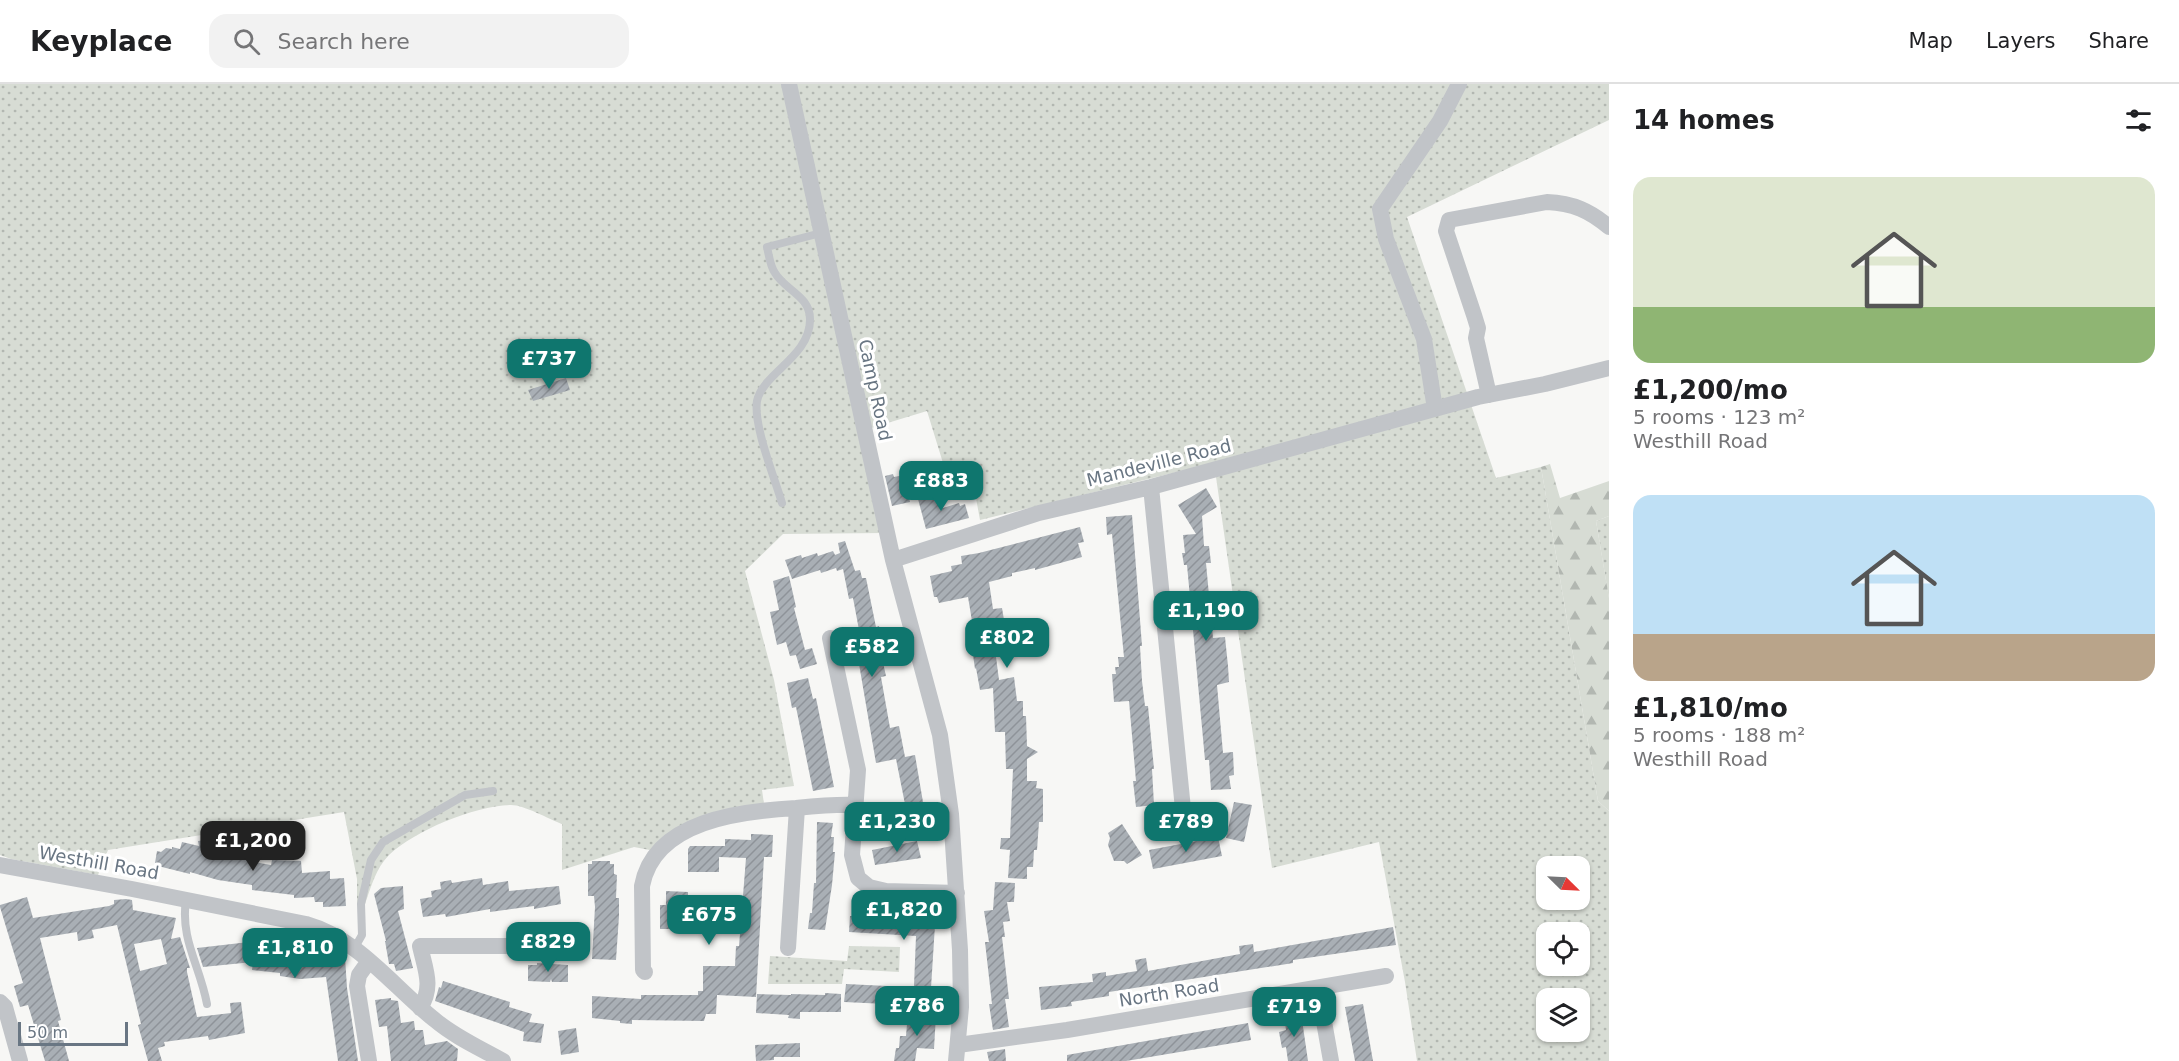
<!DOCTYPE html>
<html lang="en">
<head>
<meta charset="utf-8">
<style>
  :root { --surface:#fff; --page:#f2f2f2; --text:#202124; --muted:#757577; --line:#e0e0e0; --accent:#0f766e }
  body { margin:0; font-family:"DejaVu Sans",sans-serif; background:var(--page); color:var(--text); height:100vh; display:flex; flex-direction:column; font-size:22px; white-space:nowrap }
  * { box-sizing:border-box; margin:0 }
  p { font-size:20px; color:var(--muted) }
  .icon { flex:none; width:33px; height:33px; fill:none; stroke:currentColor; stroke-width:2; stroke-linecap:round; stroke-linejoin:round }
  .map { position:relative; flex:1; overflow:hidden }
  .panel { display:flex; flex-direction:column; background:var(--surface); width:570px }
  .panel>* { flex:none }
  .needle { width:39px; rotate:114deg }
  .fabs { position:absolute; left:1536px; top:772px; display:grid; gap:12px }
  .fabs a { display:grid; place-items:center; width:54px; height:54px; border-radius:12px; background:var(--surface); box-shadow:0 2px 4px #0004; font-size:30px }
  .scale { position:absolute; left:18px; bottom:15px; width:110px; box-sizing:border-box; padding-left:6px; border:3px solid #697683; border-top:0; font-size:16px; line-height:21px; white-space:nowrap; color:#697683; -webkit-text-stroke:4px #fff; paint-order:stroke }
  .price { position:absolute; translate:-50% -51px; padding:0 14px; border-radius:12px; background:var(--accent); color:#fff; font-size:20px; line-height:39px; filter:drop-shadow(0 2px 3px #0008) }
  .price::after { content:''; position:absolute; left:50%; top:36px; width:18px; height:14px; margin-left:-9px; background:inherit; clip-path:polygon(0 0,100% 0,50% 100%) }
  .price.active { background:#222; color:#fff }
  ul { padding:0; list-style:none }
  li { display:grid; align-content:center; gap:12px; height:318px; padding:0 24px }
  li span { display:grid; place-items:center; height:186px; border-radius:18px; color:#555 }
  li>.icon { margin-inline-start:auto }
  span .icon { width:108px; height:108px; fill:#fffc; stroke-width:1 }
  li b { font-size:26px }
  h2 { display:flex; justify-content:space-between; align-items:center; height:72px; padding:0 24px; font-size:26px }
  header { display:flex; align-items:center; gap:36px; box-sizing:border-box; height:84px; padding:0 30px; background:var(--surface); border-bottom:2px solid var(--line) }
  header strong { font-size:28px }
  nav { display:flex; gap:33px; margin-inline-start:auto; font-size:21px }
  .search { width:420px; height:54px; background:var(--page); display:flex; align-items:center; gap:15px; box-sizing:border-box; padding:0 21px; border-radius:18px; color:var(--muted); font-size:22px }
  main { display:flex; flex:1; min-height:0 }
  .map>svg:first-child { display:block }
</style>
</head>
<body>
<header>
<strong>Keyplace</strong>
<div class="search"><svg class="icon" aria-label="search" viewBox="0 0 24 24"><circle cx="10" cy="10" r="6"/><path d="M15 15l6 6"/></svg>Search here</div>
<nav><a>Map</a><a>Layers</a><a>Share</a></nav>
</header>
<main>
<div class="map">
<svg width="1609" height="977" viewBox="0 0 1609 977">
  <defs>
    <pattern id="green-dots" width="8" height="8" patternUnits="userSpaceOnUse" patternTransform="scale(1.5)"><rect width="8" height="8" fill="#d7dcd4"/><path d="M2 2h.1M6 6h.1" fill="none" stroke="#b2b7b1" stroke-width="1.8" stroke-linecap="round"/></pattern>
    <pattern id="forest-firs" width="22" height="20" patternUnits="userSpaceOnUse" patternTransform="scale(1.5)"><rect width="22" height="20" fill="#d7dcd4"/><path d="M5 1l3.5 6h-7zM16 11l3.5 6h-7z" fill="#b2b7b1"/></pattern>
    <pattern id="building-hatch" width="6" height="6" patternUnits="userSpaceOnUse" patternTransform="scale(1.5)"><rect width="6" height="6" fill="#a9afb5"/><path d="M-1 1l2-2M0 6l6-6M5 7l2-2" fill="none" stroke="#8e9399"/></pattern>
  </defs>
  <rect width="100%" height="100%" fill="#f7f7f5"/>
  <path fill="url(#green-dots)" fill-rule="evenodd" d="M0 0H1609V36L1407 133 1496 394 1541 383 1598 717 1609 727V977H1417L1405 898 1379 758 1272 784 1214 379 980 436 973 398 947 392 927 327 871 344 885 449 783 450 745 487 774 596 794 702 762 706 764 720 655 767 634 763 562 786V740C549 735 524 721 511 721 474 722 416 746 389 771 376 784 371 803 365 820H357V795L344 728 108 766 98 791 11 775 0 771ZM1546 783H1580V816H1546ZM1546 849H1580V882H1546ZM1546 915H1580V948H1546Z
    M1609 432V515L1596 437Z
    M849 862 900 863 899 888 844 885 842 900H768L770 872 847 877Z"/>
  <path fill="url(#forest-firs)" d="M1550 380 1560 414 1609 397V432L1596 437 1609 514V727L1598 717 1541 383Z"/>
  <path fill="url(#building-hatch)" fill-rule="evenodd" d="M566 294 570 306 533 317 528 306Z
    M893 390 894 393 904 391 910 418 892 422 885 392Z
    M1206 404 1217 423 1202 432 1204 462H1209L1211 479H1206L1213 554 1225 553 1228 582 1229 598 1217 601 1223 669 1233 668 1234 691 1229 692 1231 705 1211 706 1209 676H1205L1187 481H1184L1182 469H1185L1183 451 1196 450 1178 421Z
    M938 410 943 424 959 419 960 422 965 420 969 434 926 445 918 415Z
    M1132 431 1142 562H1140L1142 597 1145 622H1148L1154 685H1152L1154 721 1136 723 1133 697H1136L1129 617 1114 618 1112 590H1116L1115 583H1119L1118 573H1124L1112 450 1107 451 1106 433Z
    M1080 443 1084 458 1078 459 1082 473 1035 486V484L1012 489V492L989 498 993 525 1002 524 1009 565 1000 566 1001 572 996 573 999 596 1014 593 1017 617H1023V632H1026L1027 662 1038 668 1027 675V697H1037L1036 704 1043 705V738H1039L1037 766H1034L1033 783H1027V795L1008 794 1010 766 1000 765 1001 754H1010L1013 685H1006L1005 648H995L993 604 980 606 976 584 975 585 970 549H974L968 513 939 519 937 513H934L930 492 952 487 951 482 962 480 961 472 979 469Z
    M845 457 855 487 860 486 862 494H866L876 543 879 542 883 560 879 561 886 592 881 593 890 644 899 642 905 673 915 671 923 718 921 719 924 734H921L923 748 907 751 903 720H905L896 675 876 679 859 580 863 579 860 563 862 562 853 514 849 515 843 485 837 487 836 484 821 489 820 486 792 495 785 476 801 471 802 474 817 469 818 472 833 467 835 471 840 469 838 459Z
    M789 492 796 523 794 524 805 566 812 564 817 580 800 585 796 571 790 572 786 558 777 561 770 528 779 526 773 497Z
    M808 594 813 615 816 614 834 703 813 707 796 623 792 624 787 599Z
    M1234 718 1252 721 1244 758 1226 754Z
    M817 738 833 739 831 753H834L833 768H835L832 801 825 846 808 845 810 829H812L814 799H816Z
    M1122 740 1142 771 1127 780 1124 777H1114L1108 761 1110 754 1108 749Z
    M751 750 773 751 772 773H764L756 913 717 911 716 930H706L704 937 632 936V940L620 939V937L592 934V912L641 915V911H698V907H703V882H735L736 862H739L746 774 719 773V788H688V765L690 762H725V755L751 756Z
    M1218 753 1222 772 1153 785 1149 766Z
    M218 754 220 764 250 768 248 777 271 781 272 776 301 777 302 789 330 787V795L344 794 346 822 323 823V818H315L314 813 294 814V811L252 806V801L218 796 190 788V790L158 782V780L155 779 157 767 161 768 166 764 172 765V763L180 765 182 758 199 762 198 757Z
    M917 757 921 774 875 781 872 766Z
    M592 777H610V780H614V790L617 791 616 814H619V832L616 876 592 875 595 823 594 812H588V780H592Z
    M482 794 483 801 508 797 509 807 559 802 561 820 534 825V822L490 828V825L446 833 445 830 423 833 420 815 432 813 431 807 441 805 440 798 451 796 452 799Z
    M995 798 1015 799 1014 818H1007L1010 837 1003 838 1005 853H1002L1009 915H1005L1009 943 993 946 989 920H992L985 858H989L984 827 993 826Z
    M403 802 404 825 398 827 413 884 396 887 394 880H389L385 857H386L374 810 381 804Z
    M666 807 688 808V821H695V824H717V845H660V821H666Z
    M27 813 33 834 109 822 114 820V816L126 815 132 816 133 826 176 834 171 855 180 853 190 884H187V888L197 933 231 929 230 919 241 918 245 949 209 956 208 952 164 958 165 962 158 964 162 977H148L138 941 141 940 117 841 92 846 94 854 78 857 77 848 40 854 61 936 58 937 69 977H45L28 921 20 923 14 902 23 899 0 823V821ZM161 855 167 880 140 887 134 860Z
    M850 832 912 834V840L935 841 931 904 914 902 916 852 849 848Z
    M1393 843 1396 861 1293 876V879L1109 908V912L1071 918 1072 922 1041 926 1039 903 1093 898 1092 890 1106 888V892L1137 887 1135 876 1146 874 1148 887 1240 870 1239 862 1253 860 1254 868Z
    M255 852 270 854V857L299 861 296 878 345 873 347 904 358 977H338L326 893 300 895 280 892V889L252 886 253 878 203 883 197 864 249 858V854L254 855Z
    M537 879 568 881V898H552L551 895 550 898 528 897V881H537Z
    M443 897 510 918 509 923 532 930 529 938 544 940 541 959 523 957 524 948 435 917 439 903 441 904Z
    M846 900 908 903 907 921 844 918Z
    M825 909 841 910V928H800V935L788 934 789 931 756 929 757 910 791 911V910L825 911Z
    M391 914V916L398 917 401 939 414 937 415 946H423L425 961 447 957 458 965 457 977H391L387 942 379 943 375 916Z
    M1363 920 1373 977H1355L1345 923Z
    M908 929 936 931 934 965 917 964 915 977H894L896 964H899L900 952H906Z
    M1301 929 1308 977H1288L1286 963 1282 964 1279 948 1286 946 1284 932Z
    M1248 939 1251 956 1126 977H1067V971Z
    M576 944 579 968 561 971 558 947Z
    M800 959V973H774V976L756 977 755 961Z
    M1005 965 1006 977H989L987 968Z"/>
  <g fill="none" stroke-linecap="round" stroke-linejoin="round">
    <path stroke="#c1c4c8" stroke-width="8" d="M782 419C775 395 753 341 757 317 762 290 811 272 810 235 810 212 785 206 775 189 770 182 769 171 767 163L821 149
      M186 816C180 855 200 882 207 920
      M354 865 362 851 361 820 371 776 383 758 465 711 493 707"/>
    <path stroke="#c1c4c8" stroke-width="16" d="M789 0 893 476 940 651 951 730 960 866 961 923 956 977
      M1489 311 1476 254 1478 244 1474 231 1446 147 1449 136 1547 118C1573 119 1590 127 1609 143
      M1435 325 1424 255 1386 155 1380 125 1440 37 1459 0
      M1151 403 1184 735 1157 740
      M893 476 1039 429 1151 403 1478 313 1545 300 1609 284
      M830 554 858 686 852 771 858 794 869 803 886 807 957 809
      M1184 735 1200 732
      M0 781 132 805 306 840C359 855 393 903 435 936 455 953 480 964 503 977
      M788 864 797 724
      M369 877 359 891 357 902 369 977
      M645 888 643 886 642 802C654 736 742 727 796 724 816 722 836 720 856 721
      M1318 904 1331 977
      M0 918 5 923 20 977
      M420 924C434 903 425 885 420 862H544
      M958 961 1067 946 1386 892"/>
  </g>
  <g text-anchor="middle" stroke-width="6" stroke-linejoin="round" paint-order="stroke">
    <g font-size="18" fill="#697683" stroke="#fff">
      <text transform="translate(875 306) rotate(78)" y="6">Camp Road</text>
      <text transform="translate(1159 379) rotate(-14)" y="6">Mandeville Road</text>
      <text transform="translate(99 779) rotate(10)" y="6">Westhill Road</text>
      <text transform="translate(1169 909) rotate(-9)" y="6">North Road</text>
    </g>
  </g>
</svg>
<div class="fabs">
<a><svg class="needle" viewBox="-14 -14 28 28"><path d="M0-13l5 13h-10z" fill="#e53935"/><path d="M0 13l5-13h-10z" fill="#757577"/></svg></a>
<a><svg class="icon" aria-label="locate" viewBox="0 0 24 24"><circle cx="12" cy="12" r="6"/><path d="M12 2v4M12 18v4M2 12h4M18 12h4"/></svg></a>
<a><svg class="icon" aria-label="layers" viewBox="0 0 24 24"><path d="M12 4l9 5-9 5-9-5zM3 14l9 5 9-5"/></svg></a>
</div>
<div class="scale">50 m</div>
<b class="price" style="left:549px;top:306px">£737</b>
<b class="price" style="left:941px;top:428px">£883</b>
<b class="price" style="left:1206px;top:558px">£1,190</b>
<b class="price" style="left:1007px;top:585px">£802</b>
<b class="price" style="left:872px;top:594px">£582</b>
<b class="price" style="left:897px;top:769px">£1,230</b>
<b class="price" style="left:1186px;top:769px">£789</b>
<b class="price active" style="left:253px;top:788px">£1,200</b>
<b class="price" style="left:904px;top:857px">£1,820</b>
<b class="price" style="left:709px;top:862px">£675</b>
<b class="price" style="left:548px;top:889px">£829</b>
<b class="price" style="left:295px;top:895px">£1,810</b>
<b class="price" style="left:917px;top:953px">£786</b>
<b class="price" style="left:1294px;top:954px">£719</b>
</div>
<section class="panel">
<h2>14 homes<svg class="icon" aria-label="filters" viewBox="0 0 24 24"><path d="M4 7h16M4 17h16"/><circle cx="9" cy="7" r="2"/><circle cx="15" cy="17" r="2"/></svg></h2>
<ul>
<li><span style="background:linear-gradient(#dfe7d0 70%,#8fb573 0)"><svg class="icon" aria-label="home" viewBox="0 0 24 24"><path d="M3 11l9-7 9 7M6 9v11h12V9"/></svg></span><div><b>£1,200/mo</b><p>5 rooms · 123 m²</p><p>Westhill Road</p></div></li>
<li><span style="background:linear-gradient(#bfe0f5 75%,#b9a48a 0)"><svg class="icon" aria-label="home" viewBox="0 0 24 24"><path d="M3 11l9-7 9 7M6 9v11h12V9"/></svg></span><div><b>£1,810/mo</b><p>5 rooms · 188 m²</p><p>Westhill Road</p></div></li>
</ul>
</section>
</main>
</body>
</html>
